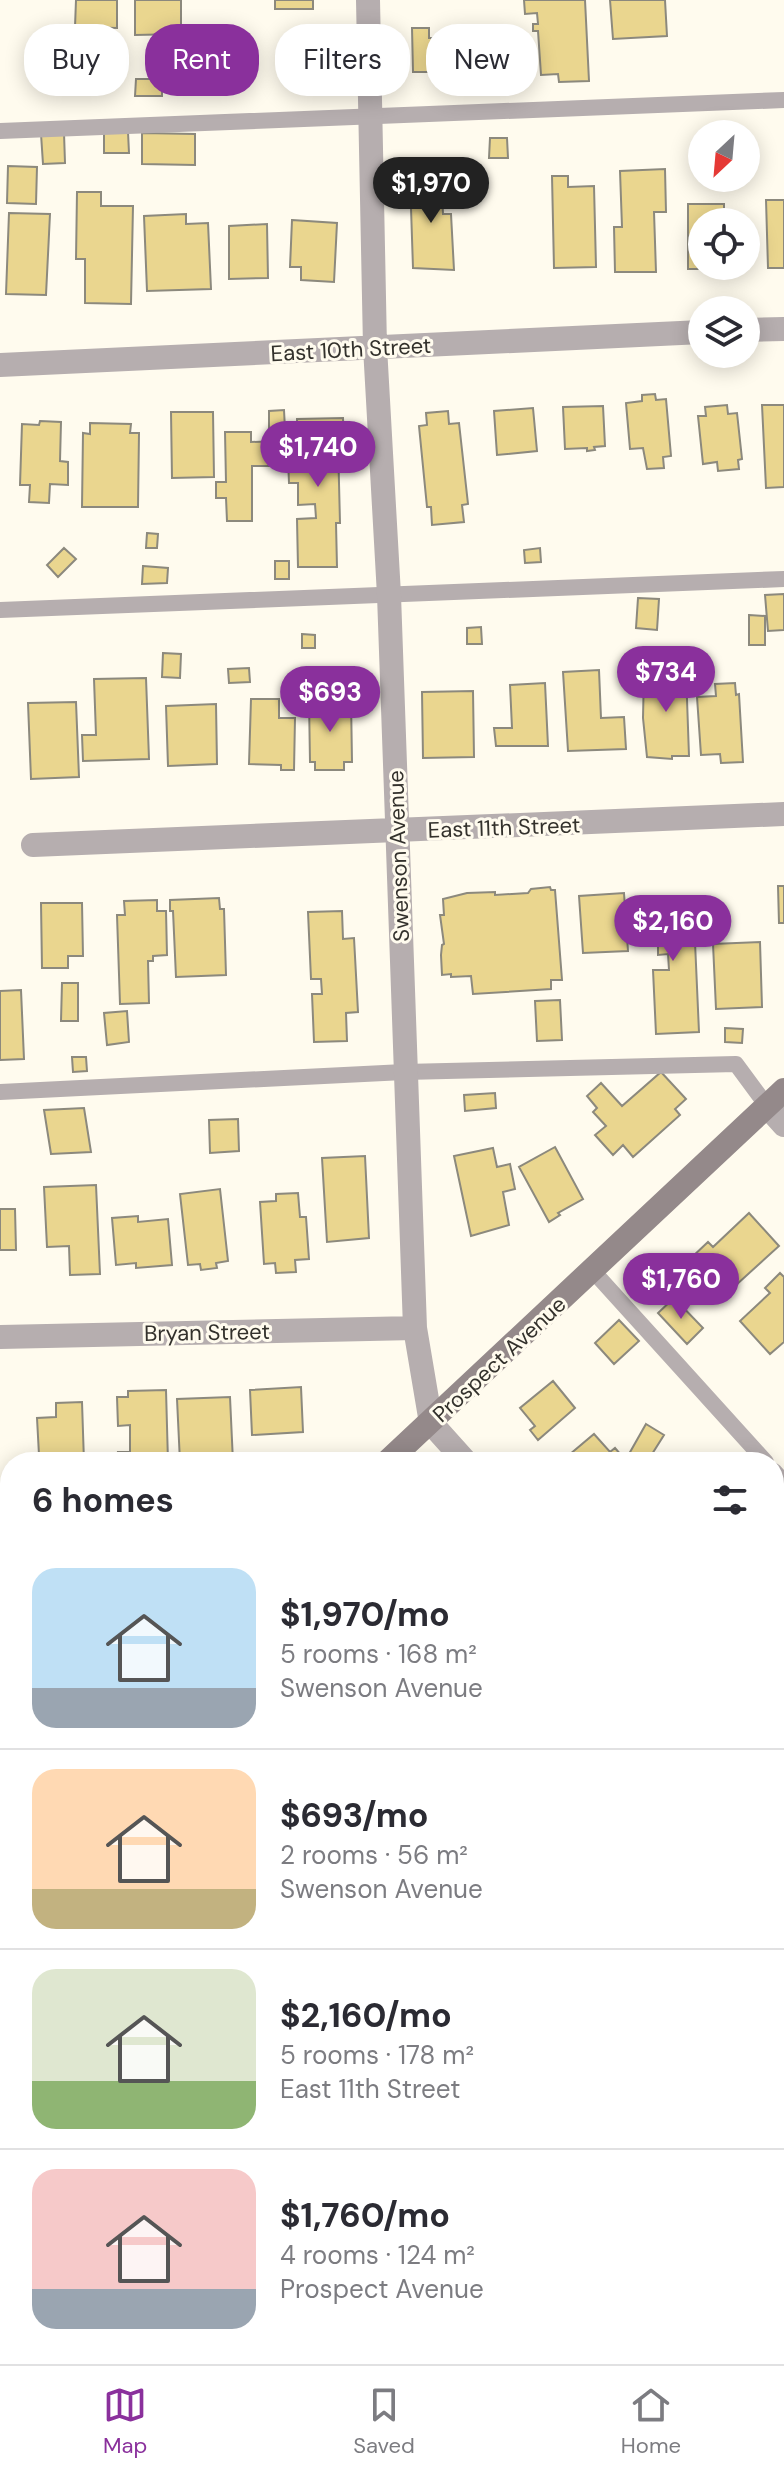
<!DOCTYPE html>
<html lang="en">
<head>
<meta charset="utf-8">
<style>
  :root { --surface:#fff; --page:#f7f7f7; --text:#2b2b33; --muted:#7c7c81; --line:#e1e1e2; --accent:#8a309c }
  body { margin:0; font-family:"DM Sans",sans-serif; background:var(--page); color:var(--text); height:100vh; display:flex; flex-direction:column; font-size:30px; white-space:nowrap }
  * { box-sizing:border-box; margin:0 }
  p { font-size:26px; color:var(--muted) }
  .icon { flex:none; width:44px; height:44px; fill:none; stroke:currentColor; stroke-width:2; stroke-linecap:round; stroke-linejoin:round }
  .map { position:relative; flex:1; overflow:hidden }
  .side { position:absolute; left:0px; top:1452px; width:784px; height:912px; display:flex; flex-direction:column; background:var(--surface); border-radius:32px 32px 0 0; box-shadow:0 4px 20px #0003 }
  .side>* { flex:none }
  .guide { position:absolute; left:24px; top:24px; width:736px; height:72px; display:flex; gap:16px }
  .needle { width:52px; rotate:206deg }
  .fabs { position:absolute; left:688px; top:120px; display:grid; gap:16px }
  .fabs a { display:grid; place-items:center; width:72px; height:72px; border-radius:50%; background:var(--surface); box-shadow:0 4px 20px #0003; font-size:40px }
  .price { position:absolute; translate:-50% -68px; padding:0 18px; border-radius:28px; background:var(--accent); color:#fff; font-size:26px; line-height:52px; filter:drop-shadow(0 2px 4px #0008) }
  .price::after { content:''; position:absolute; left:50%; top:48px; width:24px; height:18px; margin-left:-12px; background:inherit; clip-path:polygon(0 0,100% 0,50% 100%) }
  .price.on { background:#222; color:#fff }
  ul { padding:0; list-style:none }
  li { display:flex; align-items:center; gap:24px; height:200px; padding:0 32px }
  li+li { border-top:2px solid var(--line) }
  li span { display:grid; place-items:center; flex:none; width:224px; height:160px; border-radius:24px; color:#555 }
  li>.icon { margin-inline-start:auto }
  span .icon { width:96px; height:96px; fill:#fffc; stroke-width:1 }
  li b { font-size:34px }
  h2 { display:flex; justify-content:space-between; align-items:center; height:96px; padding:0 32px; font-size:34px }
  .pill { padding:0 28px; border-radius:32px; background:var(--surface); box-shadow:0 4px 20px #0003; font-size:28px; line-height:72px }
  .pill.on { background:var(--accent); color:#fff }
  .menu { display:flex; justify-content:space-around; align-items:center; height:112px; border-top:2px solid var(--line); background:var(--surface); font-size:22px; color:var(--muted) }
  .menu a { display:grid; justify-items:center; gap:4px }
  .menu .on { color:var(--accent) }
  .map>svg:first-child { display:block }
</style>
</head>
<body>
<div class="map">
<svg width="784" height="2364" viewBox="0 0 784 2364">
  <rect width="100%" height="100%" fill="#fffbee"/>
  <path fill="#ead68f" stroke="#8c897d" stroke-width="2" d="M76 0H117V28L75 27Z
    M135 0H181V34L135 35Z
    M275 0H313V9H275Z
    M524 0H585L589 81 559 82 558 74 541 75 538 31H533V24H538L537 13 525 14Z
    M610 0H665L667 36 613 39Z
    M412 28H429V38H454V72H413Z
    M136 79H162V96H135Z
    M104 132H128L129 153H104Z
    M64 133 65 163 43 164 41 134Z
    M142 133 195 134V165L142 164Z
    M490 138H507L508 158H489Z
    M8 166 37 167 36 204 7 203Z
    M665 169 666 212H654L656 272H615L614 227H622L620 171Z
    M441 172 443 214H451L454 270 413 268 411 208 433 207V200L413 201 411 173Z
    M552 176H568V187L594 186 596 267 554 268Z
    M719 178H735L736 184 719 185Z
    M77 192H101V206H133L131 304 85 303V259H76Z
    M766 200H784V268H768Z
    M688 204H724V222H702V266H709V269H688Z
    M9 213 50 214 46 295 6 294Z
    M186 214V224L208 223 211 289 147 291 144 216Z
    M292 220 337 223 334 282 301 280V267H290Z
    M267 224 268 278 229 279V226Z
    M655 394 656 400 666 399 671 456 663 457 664 468 647 469 643 448 630 449 626 403 642 401V395Z
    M727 405 728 414 737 413 742 459 738 460 739 469 718 471 717 462 703 464 698 416H706L705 407Z
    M762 405H784V487L766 488Z
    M603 406 605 446 594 447 595 450 587 451V448L565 449 563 407Z
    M533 408 537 451 497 455 494 411Z
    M284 410 285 429H269V411Z
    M448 411 449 424 459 423 468 504 462 505 464 522 432 525 431 507H427L419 426 427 425 426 413Z
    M171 412H213L214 477 172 478Z
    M343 418 344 444 338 443 340 523H336L337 567H298L297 519 316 518 315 504 298 505V483H289L288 458H298L297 419Z
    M40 421 61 422 60 461 68 462V485L50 484 49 503 29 502 30 485H20L22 424 39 425Z
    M90 423 131 424 130 433H139L138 507H82L83 433 90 434Z
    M225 432H251V442L278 441 279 466H252V521H227L226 498H216V482H226Z
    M147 533 158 534 157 548H146Z
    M64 548 76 559 58 577 47 565Z
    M540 548 541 562 525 563 524 550Z
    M275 561H289V579H275Z
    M143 566 168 568 167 583 142 584Z
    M784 594V630L768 631 765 595Z
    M638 598 659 599 657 630 636 628Z
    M749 615 765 616V645H749Z
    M481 627 482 644H467V628Z
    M302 634 315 635V648H302Z
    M163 653 181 654 180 678 162 677Z
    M249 668 250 682 229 683 228 669Z
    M599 670 601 718 624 717 626 749 568 751 563 672Z
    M686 671 689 756H672V759L647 757 643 718 644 672Z
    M146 678 149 759 83 761 82 735H96L94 679Z
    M545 683 548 746H496L494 728H512L510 685Z
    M735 683 736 695 739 694 743 762 721 763 720 754 701 755 697 697 716 696 715 684Z
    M473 691 474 757 423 758 422 692Z
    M251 699H279V718H295L294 770H281V765L249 764Z
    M351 699 352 762H344V770H315V762H310L309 700Z
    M76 702 79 777 31 779 28 703Z
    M216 704 217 764 168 766 166 706Z
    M778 886H784V923H779Z
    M550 887 551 890H555L562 980H551V989L473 994 471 976 451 977V974L442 975 441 955 442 945 444 944 440 915H444L443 899 467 893 495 892V895L528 893 531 889Z
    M624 893 628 951 583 953 579 896Z
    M693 897 699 1032 656 1034 653 970H669L668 954 658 955V943L643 944 642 899Z
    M219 898 220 909H224L226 975 176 977 173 911H170V900Z
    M157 900V911H166L167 955 153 956V961H148L149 1003 120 1004 117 915H125L124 901Z
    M41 903H82L83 956H68V968H42Z
    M342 911 343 939 354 938 358 1012 346 1013 347 1041 314 1042 312 994H322L321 979H311L308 912Z
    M760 942 762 1007 716 1009 713 944Z
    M62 983H78V1021H61Z
    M21 990 24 1059 0 1060V991Z
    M560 1000 562 1040 537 1041 535 1001Z
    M127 1011 129 1042 107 1045 104 1013Z
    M725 1028 743 1029 742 1043 725 1042Z
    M72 1057H86L87 1071 73 1072Z
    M661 1072 686 1099 675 1109 680 1115 633 1157 623 1145 613 1155 595 1135 606 1126 593 1112 597 1108 587 1096 601 1083 622 1106Z
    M495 1093 496 1108 465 1111 464 1095Z
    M84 1108 91 1152 51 1154 44 1110Z
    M238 1119 239 1151 210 1153 209 1120Z
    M555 1147 583 1199 558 1213 560 1215 549 1222 519 1167Z
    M493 1148 497 1167 510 1164 515 1189 503 1192 509 1225 471 1236 454 1156Z
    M365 1156 369 1238 327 1242 322 1158Z
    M96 1185 100 1274 70 1275 69 1246 47 1247 44 1187Z
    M220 1189 228 1261 216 1263 217 1268 201 1270 200 1264 188 1265 180 1194Z
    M298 1193 300 1217H306L309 1259 295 1260 296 1272 276 1273 275 1263 264 1264 260 1202 276 1201V1194Z
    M0 1209H15L16 1250H0Z
    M749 1213 779 1246 725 1295 691 1258 708 1242 713 1247Z
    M138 1216V1222L168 1219 172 1265 136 1268V1263L116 1265 112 1218Z
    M780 1273 784 1277V1342L770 1354 740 1321 770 1293 765 1288Z
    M674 1298 703 1328 687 1344 658 1313Z
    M619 1320 639 1341 614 1364 595 1343Z
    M553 1381 575 1408 538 1440 530 1430 535 1426 520 1408Z
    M301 1387 303 1432 252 1435 250 1390Z
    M166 1390 168 1462H119L118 1452H130V1425L118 1426 117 1397H128V1391Z
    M230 1397 233 1462H180L177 1399Z
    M82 1402 84 1462H58V1454L39 1455 37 1418 56 1417V1403Z
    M646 1424 664 1435 647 1462H642L629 1454Z
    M594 1434 610 1452 615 1448 627 1462H565L563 1460Z
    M0 1532 10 1534 9 1558 0 1556Z
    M775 1547 784 1558V1603L774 1612Z
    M784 1658V1707L774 1696V1667Z
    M1 1691 10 1693V1736L0 1733Z
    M0 1757 10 1761V1815L0 1811Z
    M0 1852 10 1855V1893L0 1891Z
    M778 1911 784 1917V1963L774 1972V1915Z
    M0 1920 10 1923V1960L6 1972 0 1970Z
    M784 2097V2135L774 2124V2111Z
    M774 2285 784 2288 783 2334 774 2332Z
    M154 2354H219L216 2364H191Z
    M570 2354H622L619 2364H567Z
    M648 2354H695L693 2364H645Z"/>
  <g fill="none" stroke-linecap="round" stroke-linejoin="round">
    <path stroke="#b6aeaf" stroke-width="16" d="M0 131 784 100
      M0 610 784 579
      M0 1092 404 1072 736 1064 767 1106
      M593 1271 766 1462
      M774 1471 784 1482
      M353 2354 377 2362V2364"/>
    <path stroke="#b6aeaf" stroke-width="24" d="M368 0 375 347 389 595 415 1328 431 1423 466 1462
      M746 330 784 329
      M0 365 702 332
      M33 845 784 814
      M767 1106 784 1125
      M0 1337 415 1328
      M774 1812 784 1823
      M774 2056 784 2048
      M774 2164 784 2176"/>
    <path stroke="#94898a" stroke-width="24" d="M387 1462 784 1090
      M0 2338 10 2302"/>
  </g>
  <g text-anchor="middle" stroke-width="6" stroke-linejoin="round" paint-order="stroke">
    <g font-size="22" fill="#33312c" stroke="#fffbee">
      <text transform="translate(351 349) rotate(-3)" y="8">East 10th Street</text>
      <text transform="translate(504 827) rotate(-2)" y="8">East 11th Street</text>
      <text transform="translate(398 856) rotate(-92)" y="8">Swenson Avenue</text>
      <text transform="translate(207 1332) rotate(-1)" y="8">Bryan Street</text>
      <text transform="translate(499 1359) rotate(-43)" y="8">Prospect Avenue</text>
    </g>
  </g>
</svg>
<div class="fabs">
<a><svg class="needle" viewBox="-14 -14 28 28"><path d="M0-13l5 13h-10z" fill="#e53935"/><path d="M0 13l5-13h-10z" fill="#7c7c81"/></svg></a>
<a><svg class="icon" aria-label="locate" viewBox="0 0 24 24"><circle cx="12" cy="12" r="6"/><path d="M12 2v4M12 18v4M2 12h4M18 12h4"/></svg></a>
<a><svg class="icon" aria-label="layers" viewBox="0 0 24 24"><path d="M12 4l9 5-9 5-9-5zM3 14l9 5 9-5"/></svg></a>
</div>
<b class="price on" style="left:431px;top:225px">$1,970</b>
<b class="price" style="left:318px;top:489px">$1,740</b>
<b class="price" style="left:666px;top:714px">$734</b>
<b class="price" style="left:330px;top:734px">$693</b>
<b class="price" style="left:673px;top:963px">$2,160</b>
<b class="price" style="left:681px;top:1321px">$1,760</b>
<div class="guide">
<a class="pill">Buy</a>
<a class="pill on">Rent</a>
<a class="pill">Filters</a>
<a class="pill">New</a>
</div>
<section class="side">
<h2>6 homes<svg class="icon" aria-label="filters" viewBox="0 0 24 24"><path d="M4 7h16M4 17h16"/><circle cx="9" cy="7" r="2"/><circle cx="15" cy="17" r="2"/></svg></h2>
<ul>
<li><span style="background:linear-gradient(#bfe0f5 75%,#9aa5b1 0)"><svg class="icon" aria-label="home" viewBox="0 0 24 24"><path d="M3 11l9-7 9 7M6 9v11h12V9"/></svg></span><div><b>$1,970/mo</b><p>5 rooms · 168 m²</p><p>Swenson Avenue</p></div></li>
<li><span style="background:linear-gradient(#ffd9b3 75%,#c2b280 0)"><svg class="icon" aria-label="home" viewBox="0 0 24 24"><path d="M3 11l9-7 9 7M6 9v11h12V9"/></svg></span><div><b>$693/mo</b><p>2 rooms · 56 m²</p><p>Swenson Avenue</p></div></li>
<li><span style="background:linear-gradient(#dfe7d0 70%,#8fb573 0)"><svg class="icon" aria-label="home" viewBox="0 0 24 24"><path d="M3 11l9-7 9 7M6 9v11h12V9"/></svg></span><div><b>$2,160/mo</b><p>5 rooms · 178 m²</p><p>East 11th Street</p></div></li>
<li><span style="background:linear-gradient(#f6c9c9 75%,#9aa5b1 0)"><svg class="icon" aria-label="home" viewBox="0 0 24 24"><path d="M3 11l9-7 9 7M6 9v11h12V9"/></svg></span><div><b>$1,760/mo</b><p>4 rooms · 124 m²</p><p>Prospect Avenue</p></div></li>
</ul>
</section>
</div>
<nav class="menu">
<a class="on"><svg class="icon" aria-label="map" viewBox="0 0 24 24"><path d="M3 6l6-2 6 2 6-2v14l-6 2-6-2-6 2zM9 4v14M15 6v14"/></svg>Map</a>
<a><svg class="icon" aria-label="saved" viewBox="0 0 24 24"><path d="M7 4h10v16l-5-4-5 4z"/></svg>Saved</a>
<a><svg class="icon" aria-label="home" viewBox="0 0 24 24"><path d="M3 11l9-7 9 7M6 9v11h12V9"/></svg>Home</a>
</nav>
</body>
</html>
